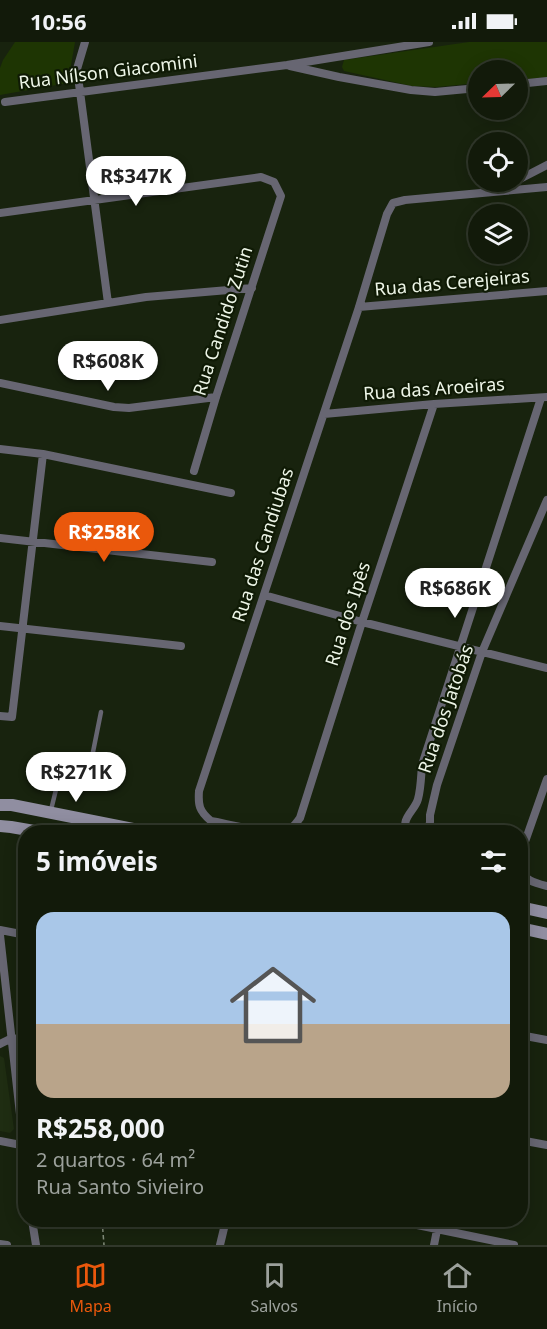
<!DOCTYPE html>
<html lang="pt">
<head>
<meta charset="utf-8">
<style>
  :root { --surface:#121a0a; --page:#1f2718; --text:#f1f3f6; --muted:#9ca19c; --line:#31382b; --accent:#ea580c }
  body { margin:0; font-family:"Noto Sans",sans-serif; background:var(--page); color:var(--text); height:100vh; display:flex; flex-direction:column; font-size:22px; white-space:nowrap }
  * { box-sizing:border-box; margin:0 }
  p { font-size:20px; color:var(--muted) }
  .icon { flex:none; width:33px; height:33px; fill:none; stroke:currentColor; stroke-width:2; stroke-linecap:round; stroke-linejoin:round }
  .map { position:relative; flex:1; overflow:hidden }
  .sheet { position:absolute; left:18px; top:783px; width:510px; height:402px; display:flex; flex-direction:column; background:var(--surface); border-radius:24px; box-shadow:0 3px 15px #0003,0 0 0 2px var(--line) }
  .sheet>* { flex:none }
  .needle { width:39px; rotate:247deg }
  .fabs { position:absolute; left:468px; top:18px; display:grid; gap:12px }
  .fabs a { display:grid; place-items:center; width:60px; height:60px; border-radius:50%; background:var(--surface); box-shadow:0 3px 15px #0003,0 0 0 2px var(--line); font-size:30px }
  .price { position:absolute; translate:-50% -51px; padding:0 14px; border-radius:21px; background:#fff; color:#222; font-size:20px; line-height:39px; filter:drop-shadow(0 2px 3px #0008) }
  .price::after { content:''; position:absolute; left:50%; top:36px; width:18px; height:14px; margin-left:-9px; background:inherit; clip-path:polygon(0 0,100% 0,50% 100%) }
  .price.on { background:var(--accent); color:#fff }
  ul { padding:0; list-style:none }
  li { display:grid; align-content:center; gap:12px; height:318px; padding:0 18px }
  li span { display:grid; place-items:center; height:186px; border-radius:18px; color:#555 }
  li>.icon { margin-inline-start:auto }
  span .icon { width:108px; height:108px; fill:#fffc; stroke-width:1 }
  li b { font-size:26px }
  h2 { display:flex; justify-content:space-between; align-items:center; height:72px; padding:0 18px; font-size:26px }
  .status { display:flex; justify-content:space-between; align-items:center; height:42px; padding:0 30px; background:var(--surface); direction:ltr }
  .status svg { height:16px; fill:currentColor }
  .menu { display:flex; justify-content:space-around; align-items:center; height:84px; border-top:2px solid var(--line); background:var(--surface); font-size:16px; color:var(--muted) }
  .menu a { display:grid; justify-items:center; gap:3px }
  .menu .on { color:var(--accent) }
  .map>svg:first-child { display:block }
</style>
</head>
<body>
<div class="status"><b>10:56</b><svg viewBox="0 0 49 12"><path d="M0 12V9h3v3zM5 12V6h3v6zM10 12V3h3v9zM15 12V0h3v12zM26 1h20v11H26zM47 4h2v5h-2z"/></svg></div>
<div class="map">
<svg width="547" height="1203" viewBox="0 0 547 1203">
  <rect width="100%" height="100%" fill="#18230e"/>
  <path fill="#1f2d12" d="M0 1014 4 1016 14 1087 10 1091 0 1089Z"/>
  <path fill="#1e3503" d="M15 0H75L68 41 0 53V26L3 18Z
    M469 0H547V35L518 38V28H478V41L436 45 412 44 344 29 342 25 344 18Z"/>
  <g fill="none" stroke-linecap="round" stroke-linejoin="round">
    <path stroke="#838d7b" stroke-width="1.5" stroke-dasharray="4.5 3" stroke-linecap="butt" d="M102 1178 104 1203"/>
    <path stroke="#676672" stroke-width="4.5" d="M51 768 63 719 66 718 88 721 91 720 101 670"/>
    <path stroke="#676672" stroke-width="8" d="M85 0 77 27 108 261
      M290 24 339 35 411 48 435 50 478 46
      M518 42 547 39
      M5 60 287 23 429 0
      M518 138 547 123
      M0 171 261 135 274 140 281 154 216 355 194 429
      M359 265 547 249
      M0 278 146 255 252 246
      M0 341 114 365 129 366 216 355
      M434 362 362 580 300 776C296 781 293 787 286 788 270 793 229 782 211 779 199 769 198 763 199 749L359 265 387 172 393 161 405 158 547 145
      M324 372 434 362 547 355
      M0 407 43 412 231 451
      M0 496 212 520
      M264 553 362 580 547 626
      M0 584 181 604
      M0 674 12 675 43 412
      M408 790C399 777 415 769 418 757 421 746 421 734 422 723L541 356
      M428 790 430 780V773L437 743 482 610 547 458
      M520 814 547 737
      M520 824C523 838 534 841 547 844
      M0 888 26 893
      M0 893 26 1126
      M520 993 547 998
      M0 1002 12 996 26 999
      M520 1098 547 1103
      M0 1099 26 1104
      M32 1178 36 1203
      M393 1178 514 1203
      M0 1202 7 1203
      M220 1203 226 1178
      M434 1203 439 1178"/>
    <path stroke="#908ea1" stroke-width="12" d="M0 763H12L148 790
      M0 784 11 785 40 790
      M520 865 547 871
      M520 886 547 892"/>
  </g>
  <g text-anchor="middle" stroke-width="4.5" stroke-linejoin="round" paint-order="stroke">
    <g font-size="18" fill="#edf5e7" stroke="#0f1a05">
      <text transform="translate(108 30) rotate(-7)" y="6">Rua Nílson Giacomini</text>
      <text transform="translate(452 241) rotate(-5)" y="6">Rua das Cerejeiras</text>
      <text transform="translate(223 279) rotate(-72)" y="6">Rua Candido Zutin</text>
      <text transform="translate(434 347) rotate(-4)" y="6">Rua das Aroeiras</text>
      <text transform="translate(263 503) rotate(-72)" y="6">Rua das Candiubas</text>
      <text transform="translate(348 572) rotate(-72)" y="6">Rua dos Ipês</text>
      <text transform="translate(446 667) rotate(-71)" y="6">Rua dos Jatobás</text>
    </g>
  </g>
</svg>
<div class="fabs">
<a><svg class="needle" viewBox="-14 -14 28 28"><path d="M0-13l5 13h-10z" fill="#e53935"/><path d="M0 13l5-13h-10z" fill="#9ca19c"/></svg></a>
<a><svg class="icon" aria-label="locate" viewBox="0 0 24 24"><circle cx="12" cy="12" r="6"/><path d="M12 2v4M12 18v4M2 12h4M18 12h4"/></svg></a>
<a><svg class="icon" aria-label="layers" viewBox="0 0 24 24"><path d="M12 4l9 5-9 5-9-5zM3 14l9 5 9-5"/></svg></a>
</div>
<b class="price" style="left:136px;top:165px">R$347K</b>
<b class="price" style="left:108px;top:350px">R$608K</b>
<b class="price on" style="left:104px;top:521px">R$258K</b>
<b class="price" style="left:455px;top:577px">R$686K</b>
<b class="price" style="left:76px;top:761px">R$271K</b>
<section class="sheet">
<h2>5 imóveis<svg class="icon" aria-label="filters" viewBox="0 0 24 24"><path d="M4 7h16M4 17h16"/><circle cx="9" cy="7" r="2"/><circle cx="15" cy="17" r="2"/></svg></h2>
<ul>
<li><span style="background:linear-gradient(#a9c7e8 60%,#b9a48a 0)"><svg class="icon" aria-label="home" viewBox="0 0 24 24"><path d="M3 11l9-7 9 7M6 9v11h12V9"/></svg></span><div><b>R$258,000</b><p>2 quartos · 64 m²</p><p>Rua Santo Sivieiro</p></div></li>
</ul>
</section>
</div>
<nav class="menu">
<a class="on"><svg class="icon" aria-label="map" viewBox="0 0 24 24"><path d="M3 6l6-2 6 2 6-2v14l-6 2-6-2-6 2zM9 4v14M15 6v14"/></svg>Mapa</a>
<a><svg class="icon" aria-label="saved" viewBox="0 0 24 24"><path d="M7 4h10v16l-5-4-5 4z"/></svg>Salvos</a>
<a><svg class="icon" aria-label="home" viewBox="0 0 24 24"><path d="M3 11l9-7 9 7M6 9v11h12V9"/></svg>Início</a>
</nav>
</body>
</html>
